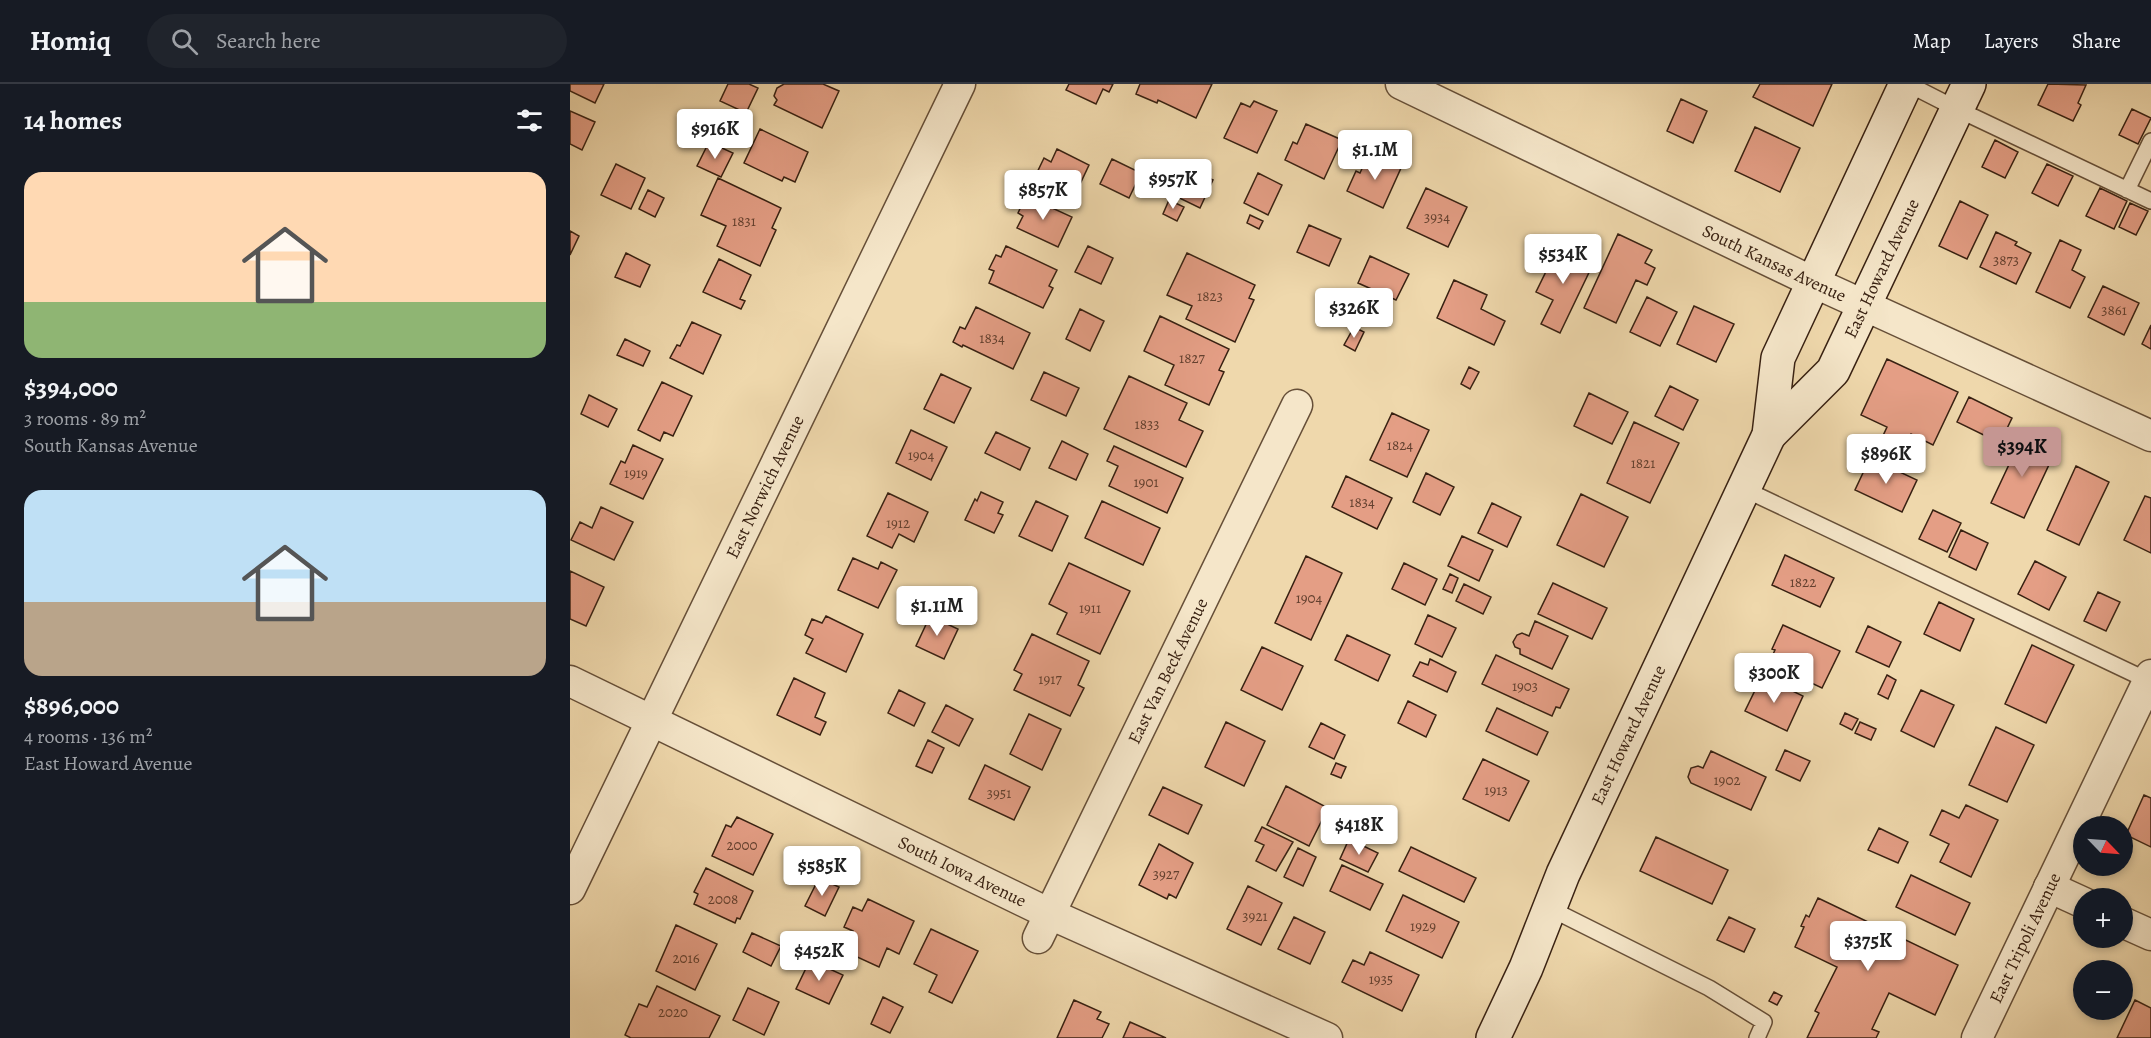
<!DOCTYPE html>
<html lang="en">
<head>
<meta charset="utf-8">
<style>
  :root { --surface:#171b24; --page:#20242c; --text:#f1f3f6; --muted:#9ea1a6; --line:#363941; --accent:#c59692 }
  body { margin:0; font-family:Alegreya,serif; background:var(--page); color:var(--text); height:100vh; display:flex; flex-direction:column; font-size:22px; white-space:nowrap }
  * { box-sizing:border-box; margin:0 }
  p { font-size:20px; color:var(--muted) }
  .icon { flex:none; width:33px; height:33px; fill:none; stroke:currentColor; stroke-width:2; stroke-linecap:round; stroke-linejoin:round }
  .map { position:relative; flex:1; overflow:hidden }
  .sheet { display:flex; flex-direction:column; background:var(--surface); width:570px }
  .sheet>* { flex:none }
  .needle { width:39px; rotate:115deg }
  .fabs { position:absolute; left:1503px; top:732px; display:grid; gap:12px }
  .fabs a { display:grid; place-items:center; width:60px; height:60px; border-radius:50%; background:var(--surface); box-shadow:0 3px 9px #0003; font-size:30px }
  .price { position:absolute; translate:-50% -51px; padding:0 14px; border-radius:6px; background:#fff; color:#222; font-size:20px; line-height:39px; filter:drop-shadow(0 2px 3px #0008) }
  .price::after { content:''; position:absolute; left:50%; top:36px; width:18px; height:14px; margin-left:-9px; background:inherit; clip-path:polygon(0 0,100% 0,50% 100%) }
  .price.current { background:var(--accent); color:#111 }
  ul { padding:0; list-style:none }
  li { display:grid; align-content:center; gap:12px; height:318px; padding:0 24px }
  li span { display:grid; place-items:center; height:186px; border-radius:18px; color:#555 }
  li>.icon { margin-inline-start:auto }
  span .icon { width:108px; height:108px; fill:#fffc; stroke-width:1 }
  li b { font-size:26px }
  h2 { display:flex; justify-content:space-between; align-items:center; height:72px; padding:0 24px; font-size:26px }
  header { display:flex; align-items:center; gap:36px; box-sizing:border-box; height:84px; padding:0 30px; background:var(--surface); border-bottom:2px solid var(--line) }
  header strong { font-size:28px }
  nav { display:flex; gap:33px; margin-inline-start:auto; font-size:21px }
  .search { width:420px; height:54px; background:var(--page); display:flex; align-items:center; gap:15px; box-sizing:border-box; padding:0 21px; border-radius:33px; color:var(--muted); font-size:22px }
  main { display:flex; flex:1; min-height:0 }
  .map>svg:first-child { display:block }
</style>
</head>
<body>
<header>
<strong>Homiq</strong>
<div class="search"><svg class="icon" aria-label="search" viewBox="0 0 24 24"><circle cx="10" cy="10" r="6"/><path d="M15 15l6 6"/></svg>Search here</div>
<nav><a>Map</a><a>Layers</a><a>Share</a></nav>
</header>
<main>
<section class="sheet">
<h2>14 homes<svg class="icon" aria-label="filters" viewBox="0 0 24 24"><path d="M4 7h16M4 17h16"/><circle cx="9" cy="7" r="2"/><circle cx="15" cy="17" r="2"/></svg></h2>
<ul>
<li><span style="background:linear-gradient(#ffd9b3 70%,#8fb573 0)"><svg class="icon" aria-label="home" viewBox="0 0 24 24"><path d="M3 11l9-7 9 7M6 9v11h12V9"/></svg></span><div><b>$394,000</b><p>3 rooms · 89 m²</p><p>South Kansas Avenue</p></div></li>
<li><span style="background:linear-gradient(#bfe0f5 60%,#b9a48a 0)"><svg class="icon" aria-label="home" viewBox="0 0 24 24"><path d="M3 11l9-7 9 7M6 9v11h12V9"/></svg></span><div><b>$896,000</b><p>4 rooms · 136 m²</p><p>East Howard Avenue</p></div></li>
</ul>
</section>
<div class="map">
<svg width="1581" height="954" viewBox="0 0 1581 954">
  <rect width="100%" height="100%" fill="#efd8ac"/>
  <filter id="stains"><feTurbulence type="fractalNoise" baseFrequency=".00333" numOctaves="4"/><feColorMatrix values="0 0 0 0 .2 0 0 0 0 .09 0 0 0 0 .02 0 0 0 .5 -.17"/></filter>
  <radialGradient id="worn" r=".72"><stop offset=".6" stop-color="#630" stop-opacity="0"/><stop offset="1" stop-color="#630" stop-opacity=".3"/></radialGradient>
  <path fill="#e49e85" stroke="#382112" stroke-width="1.5" d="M0 0H34L25 19 0 7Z
    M158 0H179L188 4 176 29 150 17Z
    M214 0H253L269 7 252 44 204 21 207 16 204 12 207 4Z
    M499 0H543L539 8 533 5 526 20 496 6Z
    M570 0H642L626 34 588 16 587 19 566 10Z
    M1190 0H1262L1243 42 1183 13Z
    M1478 0 1516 1 1508 19 1511 21 1503 37 1468 21Z
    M1111 15 1137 27 1123 59 1097 47Z
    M684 17 707 27 687 69 654 54 671 19 680 23Z
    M1562 25 1581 34 1568 60 1549 51Z
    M0 27 25 38 12 66 0 60Z
    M736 40 772 56 754 95 715 76 723 58 727 60Z
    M1185 43 1230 64 1210 108 1165 87Z
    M190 45 238 68 225 98 214 93 212 97 174 79Z
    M1425 56 1448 68 1435 94 1412 83Z
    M139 58 163 69 151 93 127 82Z
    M487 65 519 81 503 115 463 97 474 74 481 78Z
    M799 69 831 84 813 124 777 107 786 87 790 89Z
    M542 75 571 89 559 114 530 100Z
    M46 80 75 94 61 125 31 111Z
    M1477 80 1503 92 1488 122 1462 109Z
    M611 82 643 96 630 124 599 109Z
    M688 89 712 101 698 131 674 119Z
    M148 94 211 124 202 144 206 146 190 182 147 162 156 142 131 131Z
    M856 104 897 123 878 163 837 144Z
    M1530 104 1557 117 1544 145 1516 132Z
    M78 106 94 114 85 133 69 125Z
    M456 112 502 133 488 163 447 144 453 132 448 129Z
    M599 116 614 123 607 137 593 130Z
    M1390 117 1418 131 1397 175 1369 162Z
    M1560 119 1578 127 1566 151 1549 143Z
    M680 131 693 137 689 145 677 139Z
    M739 141 771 155 759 182 727 168Z
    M0 147 9 152 0 171Z
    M1426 148 1447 158 1445 161 1461 169 1446 200 1410 183Z
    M1048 150 1082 166 1075 179 1085 184 1077 201 1066 196 1046 239 1014 224Z
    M1490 156 1511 166 1502 186 1515 193 1500 224 1466 208Z
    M989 161 1024 178 990 249 971 240 983 216 966 208Z
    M436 162 487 186 479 202 483 204 473 224 419 199 424 187 419 185 426 171 431 173Z
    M518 162 543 174 531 200 505 188Z
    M56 169 80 181 70 203 45 193Z
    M617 169 685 201 679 214 684 216 665 258 616 235 622 222 597 211Z
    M800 172 839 190 826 216 788 199Z
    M149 175 181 191 170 215 175 217 171 225 133 208Z
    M884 196 917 211 911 225 935 237 924 261 867 234Z
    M1533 202 1569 219 1554 251 1518 233Z
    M1077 213 1107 228 1090 262 1060 248Z
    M1124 222 1164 240 1146 278 1107 260Z
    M406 223 460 249 443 285 393 261 392 263 383 258 390 243 395 245Z
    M510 225 534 237 520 267 496 255Z
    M590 232 659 265 649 286 654 288 639 321 595 301 604 281 574 267Z
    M122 238 151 251 133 290 100 274 107 261 110 262Z
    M1581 241V265L1572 260Z
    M784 243 794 248 785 267 774 261Z
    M55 255 80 267 73 282 47 271Z
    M1317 275 1388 308 1363 361 1341 350 1333 366 1311 356 1317 343 1291 331Z
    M899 283 909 288 900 305 891 300Z
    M474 288 509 304 496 332 461 316Z
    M371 290 401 304 384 339 354 325Z
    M559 292 617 319 609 336 633 347 616 383 534 345Z
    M92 298 122 312 103 352 94 348 90 357 68 346Z
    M1100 302 1128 316 1113 346 1085 332Z
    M1019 309 1058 328 1042 360 1004 342Z
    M19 311 47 325 38 343 11 330Z
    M1399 313 1442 334 1430 359 1387 338Z
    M822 329 859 346 837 393 800 376Z
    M1064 338 1109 359 1080 419 1037 399Z
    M341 346 377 363 361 396 326 379Z
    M426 348 460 364 450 386 415 369Z
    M1451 355 1484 370 1454 434 1421 419Z
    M492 357 518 370 506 396 479 384Z
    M63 361 93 375 73 415 40 400 51 377 55 379Z
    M544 362 613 394 597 429 539 402 548 382 537 377Z
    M1300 374 1347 396 1332 428 1285 406Z
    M1506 382 1539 398 1509 461 1477 446Z
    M856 389 884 403 870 431 843 418Z
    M776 392 822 414 807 445 762 423Z
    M411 408 433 418 428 429 433 431 424 449 395 436 405 415 407 417Z
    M318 409 358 428 344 458 329 450 322 464 297 452Z
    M1011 410 1058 433 1034 483 987 461Z
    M1575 412 1581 414V469L1554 456Z
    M466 417 498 432 482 467 449 452Z
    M532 417 590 444 573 481 515 454Z
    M922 419 951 433 937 463 908 449Z
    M31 423 63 438 44 476 1 456 10 438 22 444Z
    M1363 426 1391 439 1377 468 1349 455Z
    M1391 446 1418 459 1406 486 1379 473Z
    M892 452 923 466 909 497 878 482Z
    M1215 471 1264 494 1250 523 1202 501Z
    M736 472 772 489 741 556 705 539Z
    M283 474 308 485 311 478 327 486 308 524 268 506Z
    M1465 477 1496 493 1479 526 1448 510Z
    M499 479 560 507 530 570 487 550 497 529 479 520Z
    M834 479 867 495 855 521 822 505Z
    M0 487 34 503 16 542 0 535Z
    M880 490 888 494 882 509 873 505Z
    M983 499 1037 524 1022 555 968 530Z
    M894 500 921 513 913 530 886 517Z
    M1528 508 1550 518 1536 547 1514 537Z
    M1369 518 1404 535 1390 567 1354 550Z
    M858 531 886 544 872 573 845 560Z
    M256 532 293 550 276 588 236 569 243 555 235 551 242 535 252 539Z
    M360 532 388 545 374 575 346 562Z
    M965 537 998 552 982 585 950 570V565L945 563 943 558 947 551 952 549 959 552Z
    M1213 541 1270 567 1252 604 1199 579 1205 566 1202 565Z
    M1298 542 1331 558 1319 583 1286 568Z
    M462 550 519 577 508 601 514 604 500 632 444 606 452 590 444 586Z
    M777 551 820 571 808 597 765 576Z
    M1462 561 1504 581 1476 639 1435 620Z
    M692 563 733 582 712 626 671 606Z
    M926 571 999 605 990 624 986 623 982 632 912 600Z
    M860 575 886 588 877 608 843 592 850 578 858 581Z
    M1317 591 1326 596 1318 615 1308 610Z
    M1192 592 1233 612 1217 647 1175 627Z
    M224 594 255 609 245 633 256 638 250 651 207 631Z
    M329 606 355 619 344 642 318 629Z
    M1351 606 1384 621 1364 663 1331 647Z
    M838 617 866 631 856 653 828 639Z
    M376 621 403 635 389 662 362 648Z
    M927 624 978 648 967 671 916 647Z
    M1275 629 1288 635 1282 646 1270 640Z
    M459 630 491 645 472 686 440 670Z
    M656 638 695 657 674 702 635 683Z
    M1290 638 1306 645 1301 656 1285 649Z
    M751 639 775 651 764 675 739 663Z
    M1426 643 1464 661 1437 718 1399 701Z
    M358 656 374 664 362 689 346 682Z
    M1215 666 1240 677 1230 697 1206 686Z
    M1141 667 1196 693 1181 726 1121 699 1118 693 1121 684 1128 682 1133 684Z
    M913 675 959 697 939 737 893 715Z
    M766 679 776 683 771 694 761 690Z
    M415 681 460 703 444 736 399 715Z
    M716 702 758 724 739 762 697 741Z
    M593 703 632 721 618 750 579 731Z
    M1574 711 1581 714V763L1556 751Z
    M1396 721 1428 736 1401 793 1370 778 1379 760 1360 751 1372 726 1389 734Z
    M167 733 203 750 183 791 142 772 156 741 161 743Z
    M692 743 723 758 706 787 686 777 694 761 685 757Z
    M1309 744 1338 758 1328 779 1298 766Z
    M1086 753 1158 786 1142 820 1070 787Z
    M779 755 808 769 798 788 770 775Z
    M589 760 623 779 606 814 599 810 597 815 569 801Z
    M841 763 906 794 894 818 829 787Z
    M728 764 746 773 733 802 714 793Z
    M772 781 813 800 800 826 760 807Z
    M136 784 183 807 170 835 167 834 165 839 124 820 128 810 124 808Z
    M1341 791 1400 819 1385 851 1326 823Z
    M249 794 269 803 255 832 235 822Z
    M678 802 712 819 691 861 657 845Z
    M833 811 889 838 872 874 816 847Z
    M1248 814 1388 881 1365 931 1319 909 1302 945 1309 948 1306 954H1237L1249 929 1245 927 1267 883 1225 863 1234 843 1231 842 1236 831 1239 833Z
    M298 815 344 837 329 870 317 864 309 883 274 867 283 847 274 843 283 823 292 827Z
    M724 833 755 848 740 880 708 865Z
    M1159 833 1185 845 1174 868 1147 856Z
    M106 841 147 860 125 906 86 887Z
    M361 845 408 867 382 919 359 908 367 891 344 880Z
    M182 849 211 862 201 882 173 868Z
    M800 868 849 891 832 927 772 898 783 876 794 881Z
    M240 876 273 891 259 920 226 905Z
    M87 902 150 932 139 954H61L55 951 69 920 77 923Z
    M178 904 209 918 194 951 163 936Z
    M1204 908 1212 912 1207 921 1199 917Z
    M313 913 333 923 320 949 301 940Z
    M504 916 531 928 527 935 539 940 532 954H487Z
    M1565 916 1581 924V954H1547Z
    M560 938 596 954H553Z"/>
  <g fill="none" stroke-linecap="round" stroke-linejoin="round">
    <defs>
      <path id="lane" d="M1338 0 1387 25 1581 117
        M1557 106 1581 57
        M1174 405 1581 598
        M979 824 1139 904 1194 938 1187 954"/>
      <g id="street">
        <path id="s1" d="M831 0 1243 198 1581 352"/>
        <path id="s2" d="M0 597 480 830 757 954"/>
        <path d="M1479 803 1514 819"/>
        <path id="s3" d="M0 805 390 0"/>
        <path d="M1552 838 1581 851"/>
        <path id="s4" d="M468 854 727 321"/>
        <path id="s5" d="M1407 954 1581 591"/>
      </g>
      <g id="secondary">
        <path id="s6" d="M1199 351 1263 287 1399 0"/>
        <path id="s7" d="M923 954 956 884 993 790 1199 351 1208 274 1336 0"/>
      </g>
    </defs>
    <use href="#lane" stroke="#664f38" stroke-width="18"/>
    <use href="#street" stroke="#664f38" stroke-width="33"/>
    <use href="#secondary" stroke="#382112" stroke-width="36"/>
    <use href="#lane" stroke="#f5e6c9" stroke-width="15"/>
    <use href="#street" stroke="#f5e6c9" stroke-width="30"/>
    <use href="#secondary" stroke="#f5e6c9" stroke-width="33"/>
  </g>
  <g text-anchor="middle" stroke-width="6" stroke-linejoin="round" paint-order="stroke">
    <g font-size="15" fill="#63402f">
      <text x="867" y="138">3934</text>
      <text x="174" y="142">1831</text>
      <text x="1436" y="181">3873</text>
      <text x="640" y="217">1823</text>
      <text x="1544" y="231">3861</text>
      <text x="422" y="259">1834</text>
      <text x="622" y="279">1827</text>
      <text x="577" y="345">1833</text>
      <text x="830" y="366">1824</text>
      <text x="351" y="376">1904</text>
      <text x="1073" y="384">1821</text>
      <text x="66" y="394">1919</text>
      <text x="576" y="403">1901</text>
      <text x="792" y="423">1834</text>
      <text x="328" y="444">1912</text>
      <text x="1233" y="503">1822</text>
      <text x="739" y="519">1904</text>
      <text x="520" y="529">1911</text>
      <text x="480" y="600">1917</text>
      <text x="955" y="607">1903</text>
      <text x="1157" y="701">1902</text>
      <text x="926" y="711">1913</text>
      <text x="429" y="714">3951</text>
      <text x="172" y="766">2000</text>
      <text x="596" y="795">3927</text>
      <text x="153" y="820">2008</text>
      <text x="685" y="837">3921</text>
      <text x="853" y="847">1929</text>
      <text x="116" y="879">2016</text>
      <text x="811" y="900">1935</text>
      <text x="103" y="933">2020</text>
    </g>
    <g font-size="18" fill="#382112" stroke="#f5e6c9">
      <text dy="6" stroke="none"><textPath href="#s1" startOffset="414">South Kansas Avenue</textPath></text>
      <text dy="6" stroke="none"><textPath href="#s6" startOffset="204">East Howard Avenue</textPath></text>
      <text dy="6" stroke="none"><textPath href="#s3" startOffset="447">East Norwich Avenue</textPath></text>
      <text dy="6" stroke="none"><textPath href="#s4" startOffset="297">East Van Beck Avenue</textPath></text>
      <text dy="6" stroke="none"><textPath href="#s7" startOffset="332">East Howard Avenue</textPath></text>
      <text dy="6" stroke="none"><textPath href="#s2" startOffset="436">South Iowa Avenue</textPath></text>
      <text dy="6" stroke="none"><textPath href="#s5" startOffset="111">East Tripoli Avenue</textPath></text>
    </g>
  </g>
  <rect width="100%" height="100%" filter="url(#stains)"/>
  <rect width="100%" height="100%" fill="url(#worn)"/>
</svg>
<div class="fabs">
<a><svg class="needle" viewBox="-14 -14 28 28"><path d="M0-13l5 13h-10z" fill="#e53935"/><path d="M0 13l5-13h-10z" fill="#9ea1a6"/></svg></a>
<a>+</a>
<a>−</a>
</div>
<b class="price" style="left:145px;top:76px">$916K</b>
<b class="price" style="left:805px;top:97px">$1.1M</b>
<b class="price" style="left:603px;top:126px">$957K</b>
<b class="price" style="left:473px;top:137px">$857K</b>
<b class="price" style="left:993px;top:201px">$534K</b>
<b class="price" style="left:784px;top:255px">$326K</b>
<b class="price current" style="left:1452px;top:394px">$394K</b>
<b class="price" style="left:1316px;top:401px">$896K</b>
<b class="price" style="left:367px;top:553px">$1.11M</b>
<b class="price" style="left:1204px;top:620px">$300K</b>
<b class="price" style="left:789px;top:772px">$418K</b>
<b class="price" style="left:252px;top:813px">$585K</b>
<b class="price" style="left:1298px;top:888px">$375K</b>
<b class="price" style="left:249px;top:898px">$452K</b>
</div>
</main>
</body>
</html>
